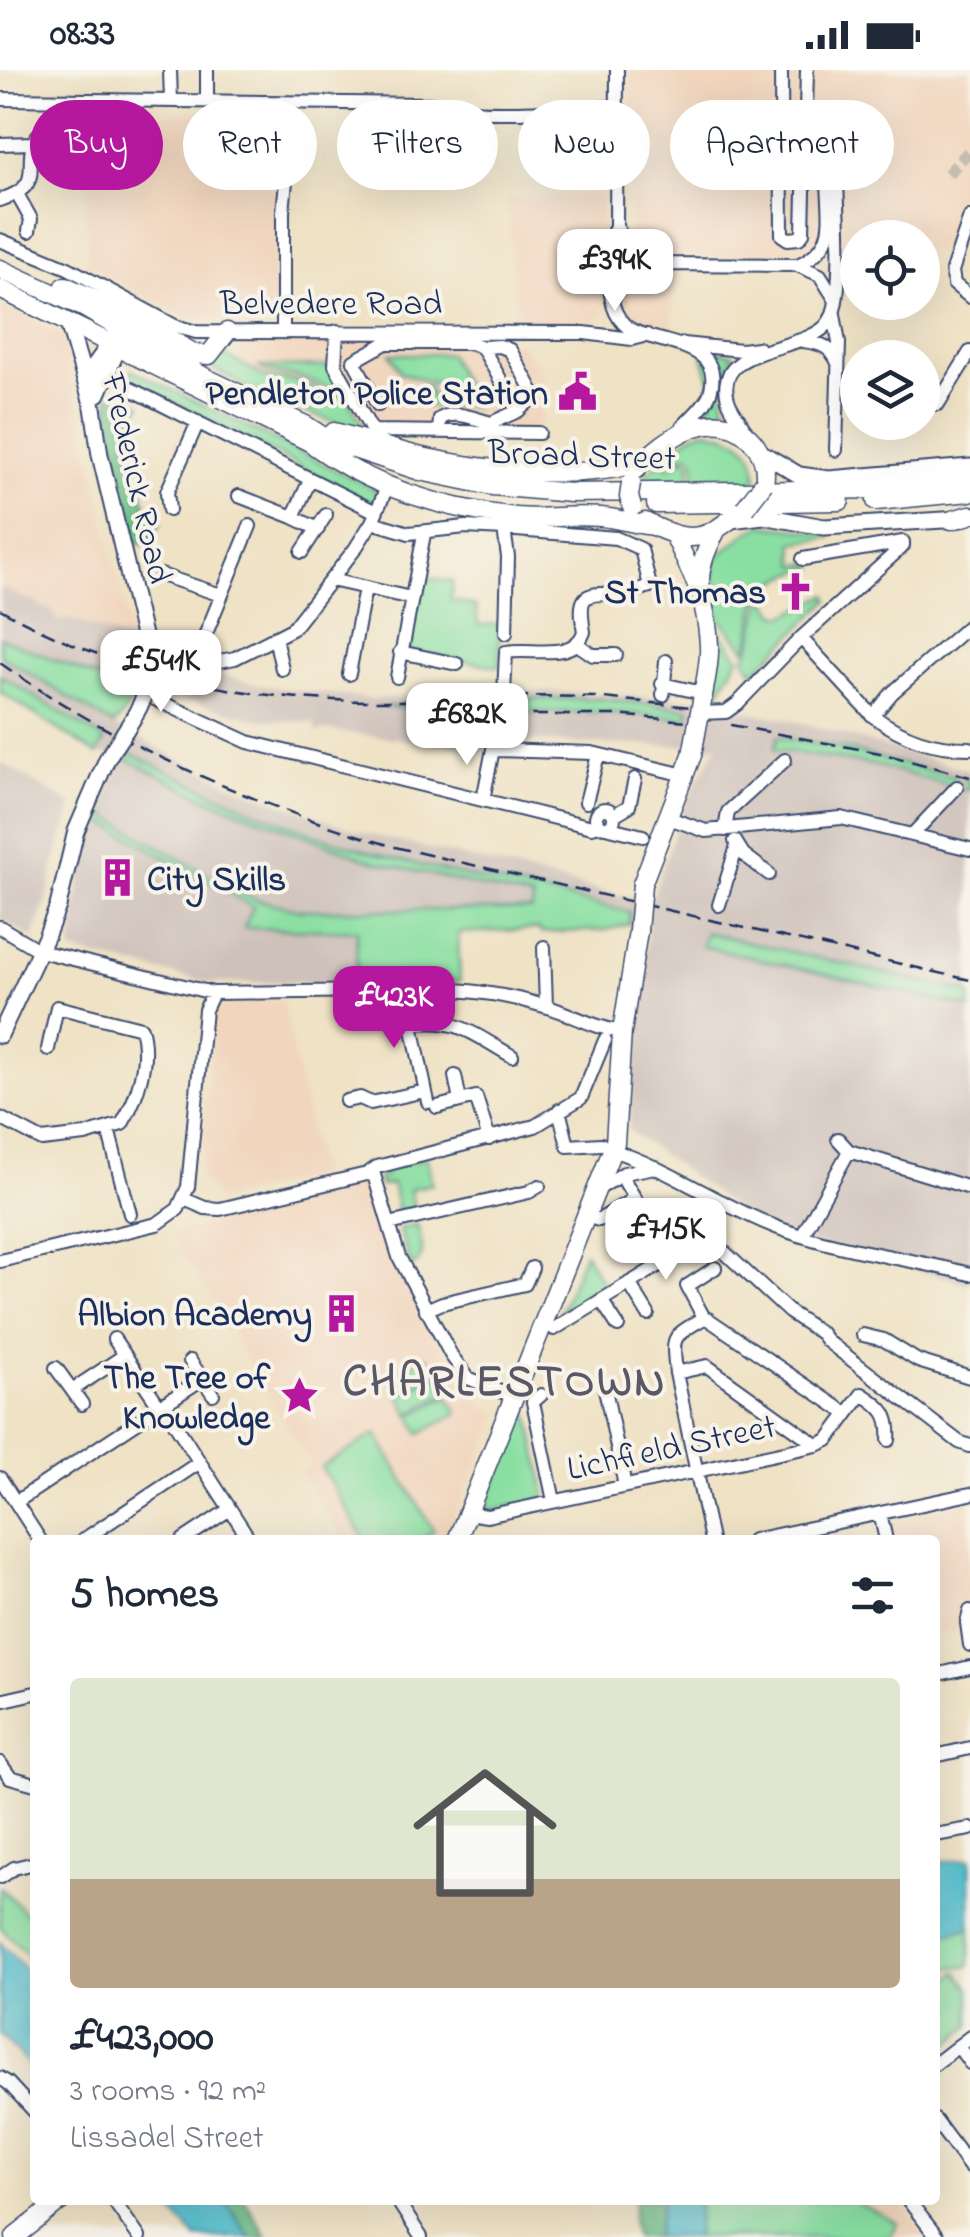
<!DOCTYPE html>
<html lang="en">
<head>
<meta charset="utf-8">
<style>
  :root { --surface:#fff; --page:#f6f6f7; --text:#1f2937; --muted:#747a83; --line:#e0e1e3; --accent:#b5179e }
  body { margin:0; font-family:"Indie Flower",sans-serif; background:var(--page); color:var(--text); height:100vh; display:flex; flex-direction:column; font-size:38px; white-space:nowrap }
  * { box-sizing:border-box; margin:0 }
  p { font-size:32px; color:var(--muted) }
  .icon { flex:none; width:55px; height:55px; fill:none; stroke:currentColor; stroke-width:2; stroke-linecap:round; stroke-linejoin:round }
  .map { position:relative; flex:1; overflow:hidden }
  .drawer { position:absolute; left:30px; top:1465px; width:910px; height:670px; display:flex; flex-direction:column; background:var(--surface); border-radius:10px; box-shadow:0 10px 40px #0002 }
  .drawer>* { flex:none }
  .top-card { position:absolute; left:30px; top:30px; width:910px; height:90px; display:flex; gap:20px }
  .buttons { position:absolute; left:840px; top:150px; display:grid; gap:20px }
  .buttons a { display:grid; place-items:center; width:100px; height:100px; border-radius:50%; background:var(--surface); box-shadow:0 10px 40px #0002; font-size:50px }
  .price { position:absolute; translate:-50% -85px; padding:0 22px; border-radius:20px; background:#fff; color:#222; font-size:32px; line-height:65px; filter:drop-shadow(0 2px 5px #0008) }
  .price::after { content:''; position:absolute; left:50%; top:60px; width:30px; height:22px; margin-left:-15px; background:inherit; clip-path:polygon(0 0,100% 0,50% 100%) }
  .price.on { background:var(--accent); color:#fff }
  ul { padding:0; list-style:none }
  li { display:grid; align-content:center; gap:20px; height:530px; padding:0 40px }
  li+li { border-top:2px solid var(--line) }
  li span { display:grid; place-items:center; height:310px; border-radius:10px; color:#555 }
  li>.icon { margin-inline-start:auto }
  span .icon { width:180px; height:180px; fill:#fffc; stroke-width:1 }
  li b { font-size:42px }
  h2 { display:flex; justify-content:space-between; align-items:center; height:120px; padding:0 40px; font-size:42px }
  .chip { padding:0 35px; border-radius:45px; background:var(--surface); box-shadow:0 10px 40px #0002; font-size:35px; line-height:90px }
  .chip.on { background:var(--accent); color:#fff }
  .status { display:flex; justify-content:space-between; align-items:center; height:70px; padding:0 50px; background:var(--surface); direction:ltr }
  .status svg { height:28px; fill:currentColor }
  .map>svg:first-child { display:block }
</style>
</head>
<body>
<div class="status"><b>08:33</b><svg viewBox="0 0 49 12"><path d="M0 12V9h3v3zM5 12V6h3v6zM10 12V3h3v9zM15 12V0h3v12zM26 1h20v11H26zM47 4h2v5h-2z"/></svg></div>
<div class="map">
<svg width="970" height="2167" viewBox="0 0 970 2167">
  <rect width="100%" height="100%" fill="#f7f3e8"/>
  <filter id="ink" filterUnits="userSpaceOnUse"><feTurbulence type="fractalNoise" baseFrequency=".01" numOctaves="2"/><feDisplacementMap in="SourceGraphic" scale="20" xChannelSelector="R" yChannelSelector="G"/><feConvolveMatrix kernelMatrix="1 2 1 2 8 2 1 2 1" color-interpolation-filters="sRGB"/></filter>
  <filter id="wash" filterUnits="userSpaceOnUse"><feTurbulence type="fractalNoise" baseFrequency=".0048" numOctaves="4" result="noise"/><feDisplacementMap in="SourceGraphic" scale="40" xChannelSelector="R" yChannelSelector="G"/><feGaussianBlur stdDeviation="2.25" result="paint"/><feColorMatrix in="noise" values="0 0 0 0 0 0 0 0 0 0 0 0 0 0 0 0 0 1.4 0 .05"/><feComposite in="paint" operator="in"/></filter>
  <g filter="url(#wash)">
    <rect width="100%" height="100%" fill="#efe2c5"/>
    <path fill="#f1d5bd" d="M629 0H970V140L955 182 923 179 922 168H858L857 174 815 181 798 190 641 185 630 169Z
      M260 41 259 80 277 98 276 247 187 249 87 195 86 46Z
      M602 123 604 244 591 255 518 256 507 129Z
      M674 199 672 260 656 262 635 256 623 246 619 227 623 214 635 203Z
      M0 236 62 265 132 572 68 548 56 551 0 517Z
      M354 267 382 268 389 273 518 272 541 298 544 316 541 350 532 363 368 364 310 345 238 309 240 271Z
      M282 931 320 1105 217 1131 210 1117 200 1110 214 943 231 932Z
      M367 1112 398 1203 412 1229 470 1328 499 1343 444 1470H344L299 1402 311 1392 263 1318 219 1239 171 1165Z
      M970 1431V1524L959 1560 935 1565V1470H893L889 1449Z
      M860 2130H898L927 2167H890L897 2153 858 2134Z"/>
    <path fill="#cec1ba" fill-rule="evenodd" d="M0 517 54 542 57 551 68 548 132 572 135 583 265 616 370 629 548 621 693 630 799 652 970 701V1214L768 1162 628 1060 649 852 607 860 541 863 532 840H300L255 829 234 820 102 743 120 686 97 684 0 622ZM134 623 166 624 256 649 315 653 316 662 324 660 485 679 504 669 581 674 715 676 719 673 684 736 651 830 613 824 361 762 236 717 113 655 123 646Z
      M0 692 73 735 57 783 46 833 33 868 0 849Z
      M94 747 253 837 245 858 358 861 356 912 211 913 71 881 86 766Z"/>
    <path fill="#89dfa2" stroke="#528780" stroke-width="2.5" d="M538 44H600V58L538 57Z
      M701 278 734 284 721 314 727 347 705 343 715 326Z
      M390 284H449L464 317 460 321 401 303Z
      M225 285 265 307 296 311 349 331 368 364 267 328 199 291 214 288 218 290Z
      M330 296 345 324 299 307 269 302 258 297Z
      M131 300 373 418 377 425 375 435 127 308Z
      M425 315 429 316 430 327 438 323 437 319 464 328 474 325 476 337 425 336 416 321Z
      M705 360C739 366 760 376 756 415L695 413V392L690 385 664 389 691 365Z
      M685 388 690 393V413L643 412 647 403 660 392 669 397Z
      M762 455 831 463V467L793 473 796 495 814 493 815 497C788 502 758 517 754 546 752 559 753 567 746 579L718 547 713 490 748 462Z
      M425 507 453 512 450 530 476 536 478 555 500 554 499 597 406 580 413 536 421 525Z
      M827 525 829 530 754 602 744 588C759 569 751 546 766 528L777 544 784 546Z
      M719 561 739 587 717 625Z
      M0 567 134 623 123 646 113 655 0 585Z
      M0 605 105 670 97 684 0 622Z
      M513 629H603L690 639 688 648 600 642H510Z
      M495 630 492 642 386 637Z
      M777 667 844 679 970 711V720L873 695 774 680Z
      M124 680C186 710 247 740 312 763 414 799 524 818 630 842L629 854 607 860 541 863 540 859 458 863 460 911 356 912 357 861 244 858 253 837 94 747 96 743H102L234 820 255 829 300 840H532L533 829 372 791 205 728 121 686Z
      M706 862 970 923V938L702 876Z
      M427 1088 432 1114 410 1119 414 1138 398 1141 392 1114 380 1116 378 1108 385 1106 383 1098Z
      M417 1154C421 1170 429 1189 411 1197L399 1159Z
      M584 1182 608 1222 557 1251Z
      M427 1286 436 1304 399 1324 390 1306Z
      M438 1306 447 1323 409 1344 400 1326Z
      M448 1326 458 1343 420 1364 411 1346Z
      M522 1341 529 1344 546 1423 543 1429 494 1440 485 1436Z
      M376 1364 434 1461 419 1470H365L321 1397Z
      M0 1817 35 1852V1893L0 1857Z
      M970 1858V1895L935 1900V1867Z
      M957 1902 970 1918V1956L949 1973 935 1955V1919Z
      M699 2130H860L859 2134 898 2153 890 2167H696Z"/>
    <path fill="#6ebe88" stroke="#447673" stroke-width="2.5" d="M109 325 141 334 130 353 128 373 149 446 161 453 146 474H132L107 359Z
      M224 2130H245L267 2167H250Z
      M635 2130H662L656 2167H635L632 2151Z"/>
    <path fill="#54c0cf" stroke="#387896" stroke-width="2.5" d="M970 1789V1858L935 1867V1793Z
      M0 1873 35 1910V2001L0 1964Z
      M161 2130H224L250 2167H196Z
      M662 2130H699L696 2167H656Z"/>
  </g>
  <g filter="url(#ink)">
    <g fill="none" stroke-linecap="round" stroke-linejoin="round">
      <path stroke="#c5beb0" stroke-width="12" stroke-dasharray="12 6" stroke-linecap="butt" d="M948 104 970 80
        M957 717 970 703"/>
      <defs>
        <path id="minor" d="M170 0 171 31
          M617 0 616 155C610 171 610 185 610 201 610 220 610 239 623 253 643 277 728 266 710 323 705 338 685 351 676 365
          M781 0 782 165 788 169 799 168 803 163 807 0
          M0 29 429 34C485 49 559 39 618 37
          M207 31V0
          M0 74 32 73
          M17 124 31 149 29 161
          M0 130C49 114 20 96 37 66
          M970 147 952 201 954 214 970 227
          M616 155 626 176 644 194 797 195 820 205 835 229
          M0 170 68 198 175 256 196 262 584 263 632 269 647 265
          M798 195C838 176 829 150 828 111L837 112
          M614 227 625 206 644 194
          M834 244 839 273 836 380
          M283 261V142L287 101
          M337 261 335 295 372 361 539 363
          M803 271C820 273 831 276 838 293
          M683 274 741 280 758 278
          M482 277 500 276 510 280 532 320 530 330 518 341
          M127 317 376 442
          M922 333 938 334 970 282
          M378 335 354 291 386 273H471L482 277 518 341 491 353C475 349 455 339 440 349L439 362
          M747 364C742 352 732 342 728 330 712 272 808 284 829 252 845 228 838 142 837 112
          M310 410 293 447 318 459
          M239 426 293 447
          M169 440 167 422 198 352
          M372 452 409 463 466 457 504 459 616 468 641 479 650 516C640 519 628 525 617 524 582 523 578 525 584 562 573 592 532 577 506 582L504 623
          M504 459 508 487 506 563
          M302 482 326 445
          M161 505 221 525
          M331 510 411 528
          M275 567 282 599
          M801 568 873 646C904 668 932 678 970 678
          M577 574 593 585H616
          M147 578H161L220 591 235 588 292 559 355 479 372 452 387 417
          M400 582 457 594
          M196 588 250 456
          M349 604 365 518
          M397 607 424 464
          M662 614 703 623
          M146 625 248 672 592 757 600 755
          M663 625 666 591
          M737 634 801 568 903 476V472L803 489
          M873 646 892 623 970 555
          M493 680 592 683 685 705
          M483 730 494 674
          M586 732 598 685
          M596 748a9 9 0 1 1 18 0a9 9 0 1 1-18 0Z
          M614 745 629 736 635 709
          M666 747 706 761 841 748 970 779
          M606 757 643 766
          M725 760 728 742 785 690
          M912 765 957 717
          M735 771 743 784 769 804
          M719 835 737 776
          M0 857 40 881 213 923 455 920C487 922 518 928 548 937 573 945 595 958 622 962
          M544 877 546 936
          M405 921 428 1032
          M410 954C458 947 471 963 512 986
          M455 1006 460 1031
          M346 1031 360 1028 371 1033 425 1021
          M437 1037 476 1027 489 1069
          M559 1040 568 1076 601 1074
          M0 1048 42 1070 85 1065 122 1054C138 1027 150 989 141 958L57 937 48 979
          M108 1059 130 1144
          M838 1069 849 1081 970 1118
          M612 1080C672 1100 722 1137 781 1159 841 1181 908 1188 970 1204
          M625 1112 648 1150 659 1144
          M600 1118 624 1103 655 1097
          M184 1129 205 1138 220 1139 367 1104
          M586 1146 599 1150 635 1128
          M648 1150 671 1188 696 1172 723 1132
          M389 1154 529 1122 539 1116
          M802 1166 849 1081
          M719 1177 789 1242 821 1263 827 1271 959 1372 970 1376
          M0 1191 157 1154 178 1139 188 1117 205 940 213 923
          M629 1213 648 1244
          M601 1230 618 1256
          M426 1240 442 1233 525 1214 532 1198
          M704 1248 687 1216 715 1198
          M554 1259 671 1188
          M863 1265 884 1270 918 1291 970 1307
          M114 1269 160 1337
          M190 1291 213 1324
          M56 1298 82 1334
          M676 1303 707 1296 817 1375
          M605 1319 625 1416
          M72 1320 125 1285
          M541 1325 533 1332 554 1431
          M515 1327 468 1308 451 1285 399 1187 374 1105 367 1104 377 1097 535 1056 581 1028 605 970
          M175 1354 250 1470
          M0 1408 40 1470
          M16 1432 202 1309
          M468 1443 487 1446 817 1375 828 1370 862 1324C883 1337 891 1345 889 1370
          M880 1443 886 1470
          M83 1470 200 1392
          M183 1470 230 1439
          M711 1470 676 1303C672 1264 671 1268 704 1248L708 1249 846 1343
          M753 1470 970 1424
          M970 1541 967 1553 970 1575
          M935 1605 970 1597
          M0 1631 35 1623
          M935 1686 970 1678
          M0 1693 10 1707 35 1714
          M935 1765 970 1759
          M1 1807 14 1798 35 1793
          M958 1976 970 1993
          M935 1994 970 1967
          M0 2008 8 2013 35 2042
          M935 2050 970 2097
          M113 2130 139 2167
          M397 2130 421 2167
          M908 2130 937 2167"/>
        <path id="major" d="M68 253 93 337 100 385 148 586
          M94 318V296L114 268
          M98 324 118 278 117 266
          M760 382 799 405 829 409 970 397
          M731 450 763 446 824 457 961 449
          M0 965 46 867 58 836 76 761 107 689"/>
        <path id="highway" d="M0 199 83 237 208 309 307 356 330 371 420 401 492 416 571 423 884 419 970 410
          M65 216 124 242 195 284 209 285 227 262
          M0 219 328 381
          M334 362C367 370 399 383 432 389 494 402 582 410 643 392
          M315 376C373 418 445 439 516 447 547 450 578 443 609 448 624 450 638 455 654 456
          M637 399C666 365 722 329 756 376 764 388 767 399 764 413
          M876 431 970 422
          M656 434 840 431
          M952 450 970 445
          M645 452C694 476 704 471 745 438
          M674 465 697 515
          M702 631C705 612 710 594 709 576 707 521 686 517 716 461
          M642 814 692 685
          M457 1470 615 1073 622 962 638 861
          M15 2167 62 2130"/>
      </defs>
      <use href="#minor" stroke="#3b4a6d" stroke-width="16"/>
      <use href="#major" stroke="#3b4a6d" stroke-width="19"/>
      <use href="#highway" stroke="#3b4a6d" stroke-width="21"/>
      <use href="#minor" stroke="#fff" stroke-width="12"/>
      <use href="#major" stroke="#fff" stroke-width="15"/>
      <use href="#highway" stroke="#fff" stroke-width="18"/>
      <path stroke="#1b2f5e" stroke-width="2.5" stroke-dasharray="15 8" stroke-linecap="butt" d="M0 539C165 629 313 639 496 627
        M0 593C121 678 254 735 395 777L970 910
        M513 626 594 627 691 637
        M432 643 492 645
        M509 645H615L688 651
        M731 655 880 683 970 707"/>
      <defs>
        <path id="minor-bridge" d="M700 643 726 642 737 634
          M494 674 504 623"/>
        <path id="major-bridge" d="M107 689C128 653 154 630 148 586"/>
        <path id="highway-bridge" d="M631 413 629 427 632 437
          M745 438 764 413
          M692 685 702 631
          M638 861 642 814"/>
      </defs>
      <use href="#minor-bridge" stroke="#3b4a6d" stroke-width="16" stroke-linecap="butt"/>
      <use href="#major-bridge" stroke="#3b4a6d" stroke-width="19" stroke-linecap="butt"/>
      <use href="#highway-bridge" stroke="#3b4a6d" stroke-width="21" stroke-linecap="butt"/>
      <use href="#minor-bridge" stroke="#fff" stroke-width="12"/>
      <use href="#major-bridge" stroke="#fff" stroke-width="15"/>
      <use href="#highway-bridge" stroke="#fff" stroke-width="18"/>
    </g>
  </g>
  <defs>
    <symbol id="civic-bare" viewBox="-9 -9 18 18"><path d="M-.6-6.5H3V-4.5H.6V-3L4-1V1h2V6H-6V1h2V-1L-.6-3ZM-1.2 2.5V6h2.4V2.5Z" fill="#b5179e" stroke="#f7f3e8" stroke-width="2.5" paint-order="stroke"/></symbol>
    <symbol id="church-bare" viewBox="-9 -9 18 18"><path d="M-1.2-6h2.4v3.5h3.3v2.4h-3.3V6h-2.4V-.1h-3.3v-2.4h3.3Z" fill="#b5179e" stroke="#f7f3e8" stroke-width="2.5" paint-order="stroke"/></symbol>
    <symbol id="building-bare" viewBox="-9 -9 18 18"><path d="M-4-6H4V6H1V3H-1V6H-4ZM-2.5-4.3h1.7v1.8h-1.7ZM.8-4.3h1.7v1.8H.8ZM-2.5-1h1.7V.8h-1.7ZM.8-1h1.7V.8H.8Z" fill="#b5179e" stroke="#f7f3e8" stroke-width="2.5" paint-order="stroke"/></symbol>
    <symbol id="sight-bare" viewBox="-9 -9 18 18"><path d="M0-6L1.8-2.2L6-1.7L2.9 1.2L3.7 5.4L0 3.3L-3.7 5.4L-2.9 1.2L-6-1.7L-1.8-2.2Z" fill="#b5179e" stroke="#f7f3e8" stroke-width="2.5" paint-order="stroke"/></symbol>
  </defs>
  <g fill-rule="evenodd">
    <use href="#civic-bare" x="550" y="294" width="55" height="55"/>
    <use href="#church-bare" x="768" y="494" width="55" height="55"/>
    <use href="#building-bare" x="90" y="780" width="55" height="55"/>
    <use href="#building-bare" x="314" y="1216" width="55" height="55"/>
    <use href="#sight-bare" x="272" y="1298" width="55" height="55"/>
  </g>
  <g text-anchor="middle" stroke-width="8" stroke-linejoin="round" paint-order="stroke">
    <g font-size="35" fill="#1b2f5e" stroke="#f7f3e8">
      <text x="331" y="244">Belvedere Road</text>
      <text transform="translate(582 384) rotate(2)" y="12">Broad Street</text>
      <text transform="translate(138 408) rotate(77)" y="12">Frederick Road</text>
      <text transform="translate(671 1376) rotate(-12)" y="12">Lichfield Street</text>
    </g>
    <g font-size="35" font-weight="bold" fill="#1b2f5e" stroke="#f7f3e8" text-anchor="end">
      <text x="548" y="334">Pendleton Police Station</text>
      <text x="766" y="533">St Thomas</text>
      <text x="147" y="820" text-anchor="start">City Skills</text>
      <text x="312" y="1255">Albion Academy</text>
      <text x="270" y="1318">The Tree of<tspan x="270" dy="40">Knowledge</tspan></text>
    </g>
    <g font-size="45" font-weight="bold" letter-spacing="2.5" fill="#5a5766" stroke="#f7f3e8">
      <text x="505" y="1325">CHARLESTOWN</text>
    </g>
  </g>
</svg>
<div class="buttons">
<a><svg class="icon" aria-label="locate" viewBox="0 0 24 24"><circle cx="12" cy="12" r="6"/><path d="M12 2v4M12 18v4M2 12h4M18 12h4"/></svg></a>
<a><svg class="icon" aria-label="layers" viewBox="0 0 24 24"><path d="M12 4l9 5-9 5-9-5zM3 14l9 5 9-5"/></svg></a>
</div>
<b class="price" style="left:615px;top:244px">£394K</b>
<b class="price" style="left:161px;top:645px">£541K</b>
<b class="price" style="left:467px;top:698px">£682K</b>
<b class="price on" style="left:394px;top:981px">£423K</b>
<b class="price" style="left:666px;top:1213px">£715K</b>
<div class="top-card">
<a class="chip on">Buy</a>
<a class="chip">Rent</a>
<a class="chip">Filters</a>
<a class="chip">New</a>
<a class="chip">Apartment</a>
</div>
<section class="drawer">
<h2>5 homes<svg class="icon" aria-label="filters" viewBox="0 0 24 24"><path d="M4 7h16M4 17h16"/><circle cx="9" cy="7" r="2"/><circle cx="15" cy="17" r="2"/></svg></h2>
<ul>
<li><span style="background:linear-gradient(#dfe7d0 65%,#b9a48a 0)"><svg class="icon" aria-label="home" viewBox="0 0 24 24"><path d="M3 11l9-7 9 7M6 9v11h12V9"/></svg></span><div><b>£423,000</b><p>3 rooms · 92 m²</p><p>Lissadel Street</p></div></li>
</ul>
</section>
</div>
</body>
</html>
